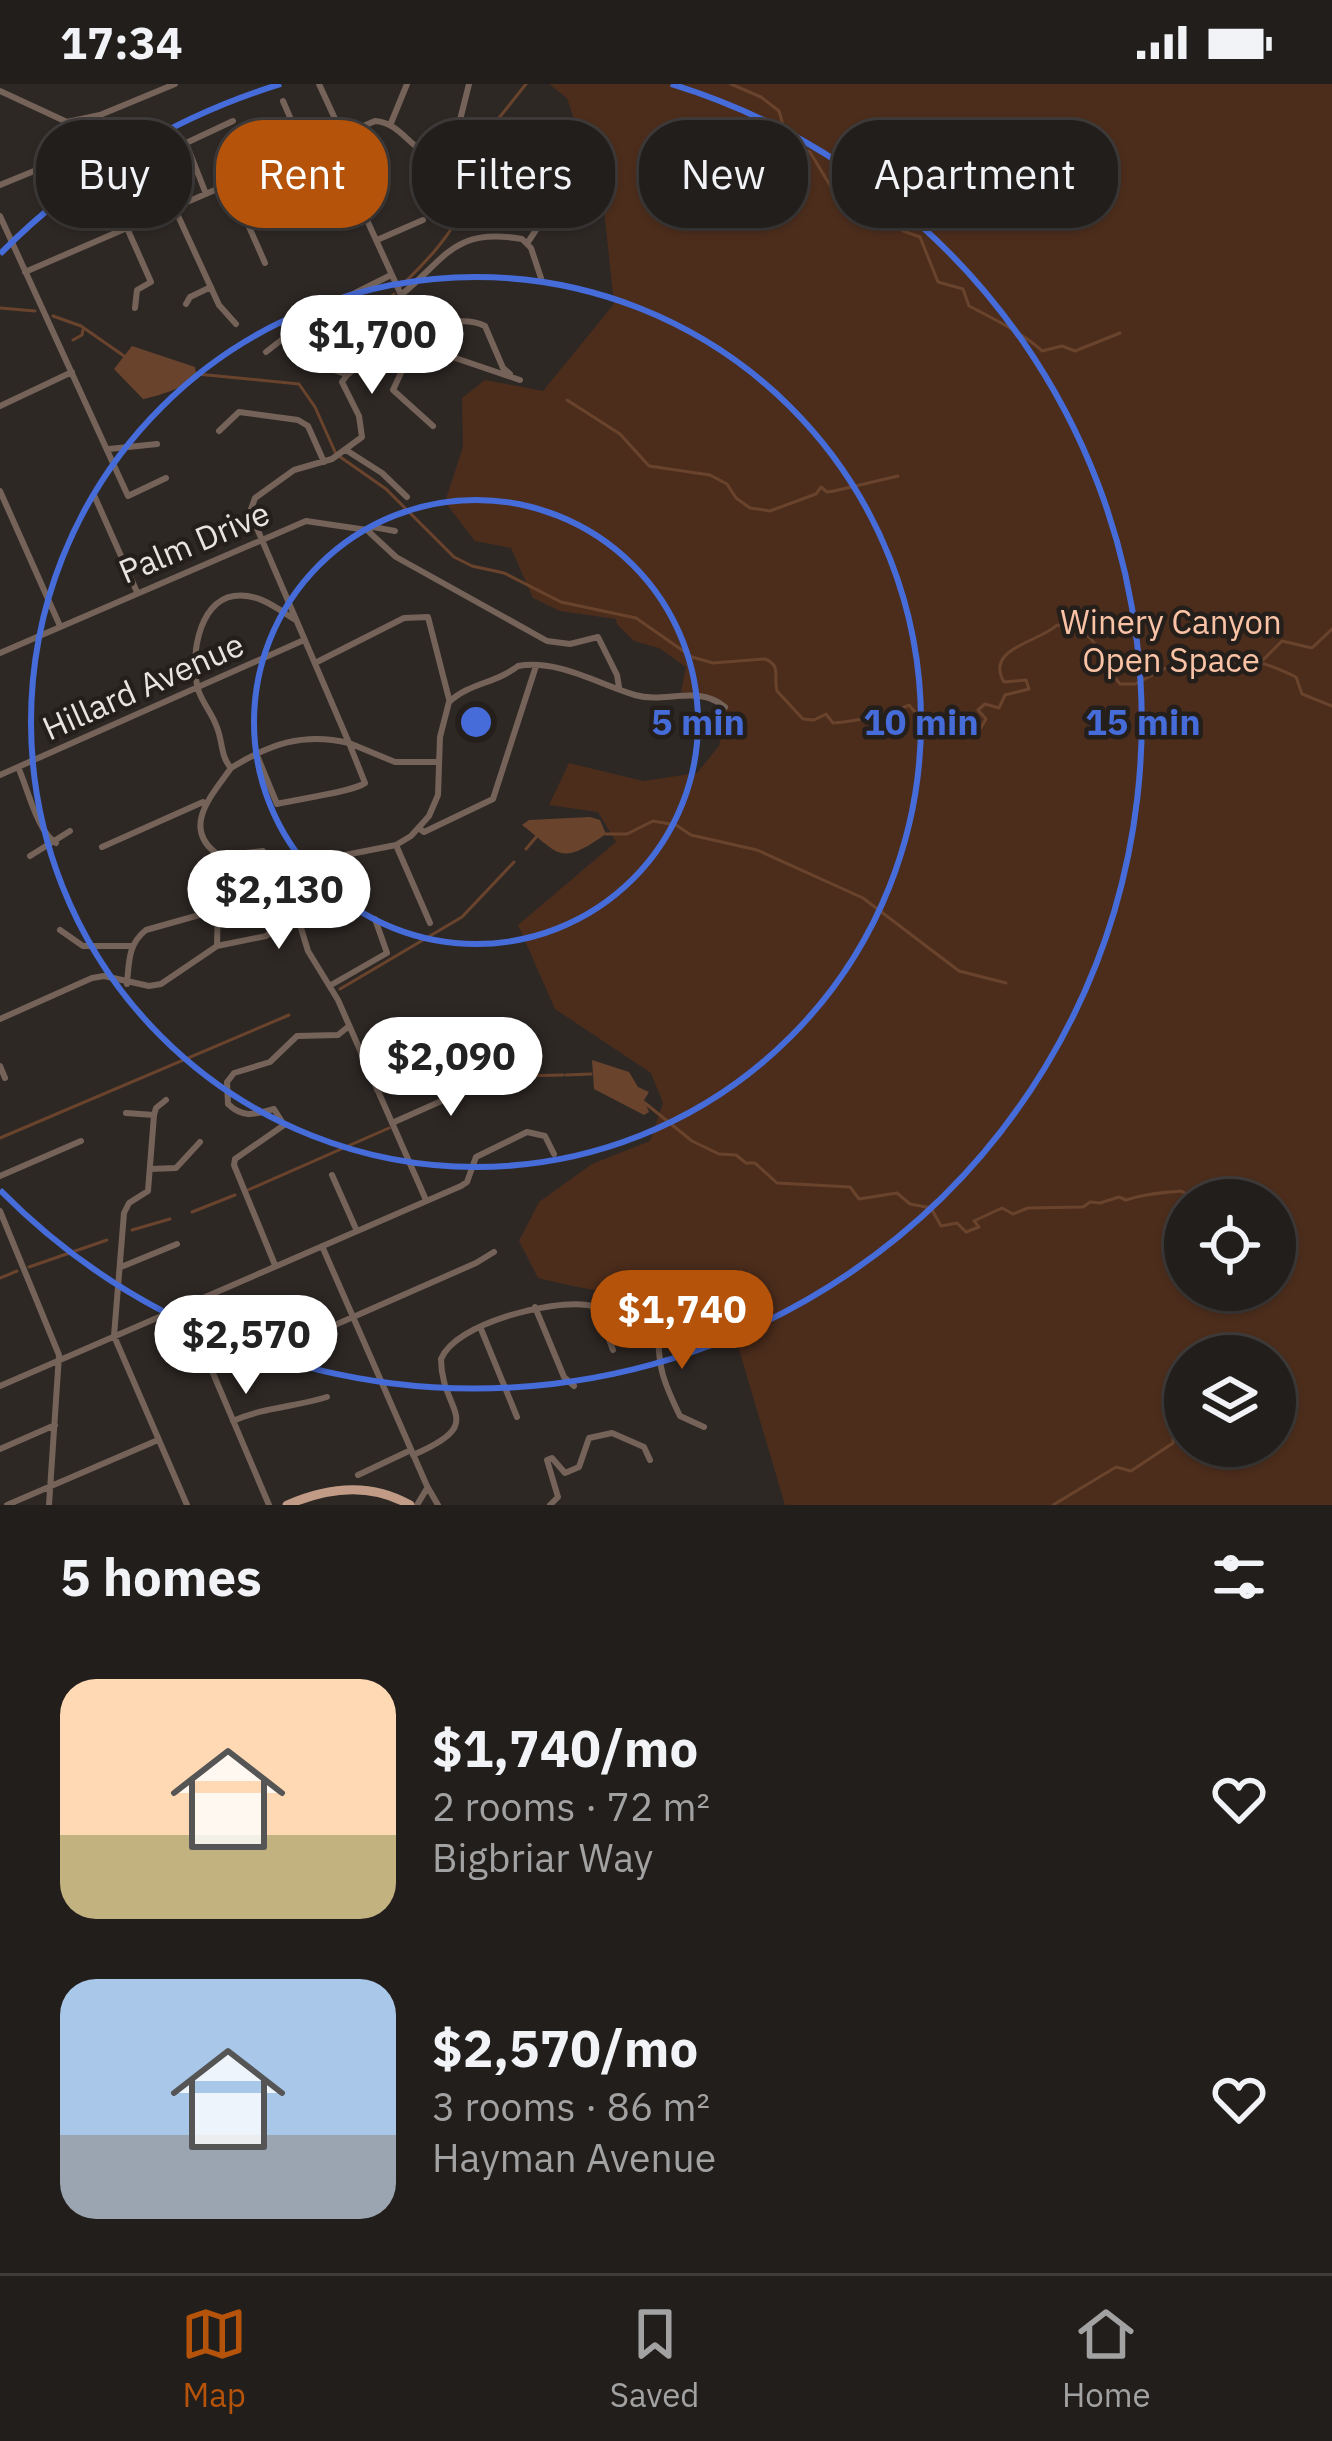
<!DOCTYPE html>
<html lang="en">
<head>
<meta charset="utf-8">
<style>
  :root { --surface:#221e1c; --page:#2e2b29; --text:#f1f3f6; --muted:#a2a2a3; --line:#3f3c3b; --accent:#b45309 }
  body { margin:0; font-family:"IBM Plex Sans",sans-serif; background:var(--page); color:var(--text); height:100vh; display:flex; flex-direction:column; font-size:45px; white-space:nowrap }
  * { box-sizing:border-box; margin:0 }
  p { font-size:39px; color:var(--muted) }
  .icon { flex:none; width:66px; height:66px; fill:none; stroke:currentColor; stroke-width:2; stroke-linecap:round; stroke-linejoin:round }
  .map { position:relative; height:1421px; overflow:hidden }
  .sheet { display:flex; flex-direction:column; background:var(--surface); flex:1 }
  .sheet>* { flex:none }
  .hud { position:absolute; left:36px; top:36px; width:1260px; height:108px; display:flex; gap:24px }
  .fabs { position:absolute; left:1164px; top:1095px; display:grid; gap:24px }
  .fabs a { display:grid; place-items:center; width:132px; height:132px; border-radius:50%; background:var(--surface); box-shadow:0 3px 9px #0004,0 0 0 3px var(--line); font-size:60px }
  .price { position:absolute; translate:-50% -102px; padding:0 27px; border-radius:42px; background:#fff; color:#222; font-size:39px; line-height:78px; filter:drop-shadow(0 3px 6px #0008) }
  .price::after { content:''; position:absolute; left:50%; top:72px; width:36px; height:27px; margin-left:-18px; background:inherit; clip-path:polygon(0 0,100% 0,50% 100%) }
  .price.selected { background:var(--accent); color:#fff }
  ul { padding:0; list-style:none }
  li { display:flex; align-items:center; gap:36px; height:300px; padding:0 60px }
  li span { display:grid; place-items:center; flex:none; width:336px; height:240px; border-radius:36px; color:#555 }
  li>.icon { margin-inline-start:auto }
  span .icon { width:144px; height:144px; fill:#fffc; stroke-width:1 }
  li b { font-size:51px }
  h2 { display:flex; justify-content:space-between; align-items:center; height:144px; padding:0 60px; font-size:51px }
  .pill { padding:0 42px; border-radius:48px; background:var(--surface); box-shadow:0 3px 9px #0004,0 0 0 3px var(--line); font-size:42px; line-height:108px }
  .pill.selected { background:var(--accent); color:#fff }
  .status { display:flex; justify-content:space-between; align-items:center; height:84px; padding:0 60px; background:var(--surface); direction:ltr }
  .status svg { height:33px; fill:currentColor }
  .tabs { display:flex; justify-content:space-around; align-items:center; height:168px; border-top:3px solid var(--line); background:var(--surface); font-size:33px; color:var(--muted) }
  .tabs a { display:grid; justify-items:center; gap:6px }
  .tabs .selected { color:var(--accent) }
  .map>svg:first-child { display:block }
</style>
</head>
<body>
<div class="status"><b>17:34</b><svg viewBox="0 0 49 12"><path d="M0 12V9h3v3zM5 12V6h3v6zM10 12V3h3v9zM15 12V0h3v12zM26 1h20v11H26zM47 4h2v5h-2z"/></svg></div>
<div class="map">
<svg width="1332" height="1421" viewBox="0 0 1332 1421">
  <rect width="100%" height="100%" fill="#2e2825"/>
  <path fill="#4c2d1c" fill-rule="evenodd" d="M549 0H1332V1421H785L725 1218C688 1197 672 1212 632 1210 600 1209 569 1201 538 1194L519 1157 539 1118 592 1080 650 1057 663 1019 651 989 555 925 518 841 616 758 598 728 549 721 569 679 643 697 697 689 719 662 726 623 698 610 681 608 686 583 659 564 634 557 617 540 616 535 560 527 533 514 511 464 475 457 445 418 463 363 462 314 485 296 543 307 614 220 600 87 583 62 567 14ZM1185 1116H1275V1206H1185ZM1185 1272H1275V1362H1185Z"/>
  <path fill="#6a432d" d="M132 262 195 283 197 295C189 301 153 314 143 315L114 285Z
    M590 733 600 736 606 750C559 783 560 770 522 741L529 736Z
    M592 976 629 988 638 1003 649 1008 644 1016 649 1028 644 1031 594 1005Z"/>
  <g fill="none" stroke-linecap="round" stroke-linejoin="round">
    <path stroke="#6a432d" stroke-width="3" d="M731 0 761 13 779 27 788 58 810 68 831 103 870 124 903 147 920 153 938 198 963 205 969 222C991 233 1026 251 1042 267L1062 262 1075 267 1120 249
      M491 44 526 0
      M400 203C456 149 467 127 488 53
      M0 224 35 227
      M53 232 81 242 124 272
      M73 256 82 251 83 246
      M339 259 394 210
      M197 290 299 300 315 323 336 370 386 405 454 473 472 482 504 489 561 518 636 534 692 573 713 579 765 575C782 582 773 592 777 607L803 635 814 636 826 630 833 639C852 638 892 630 909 621 925 642 937 637 962 646L975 642 980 645 986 635 978 626 985 620 999 624 1005 611 1029 605 1026 596 1004 598C984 564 1040 558 1057 541 1105 548 1090 566 1120 600H1135L1166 584C1186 592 1196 584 1215 586L1223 575C1249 573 1272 581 1296 593L1302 610 1332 622
      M567 316 620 350 649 382 710 391 727 400 736 414 750 424 770 427 816 410 821 403 827 408 834 407 898 392
      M1263 576 1282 557 1312 564 1332 545
      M606 750H627L653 737 676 741 691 751 757 766 863 814 959 887 1006 899
      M526 765 537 752
      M340 905 462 833 514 778
      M566 991 591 990
      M488 999 519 992 563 991
      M645 1019 692 1057 719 1070 736 1071 746 1079H755L777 1099 850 1103 859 1115 897 1109 910 1120 931 1124 941 1142 957 1139 966 1148 979 1143 974 1137 1002 1124 1013 1130 1028 1124 1083 1123 1090 1118 1100 1119 1119 1113 1126 1116C1147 1109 1162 1109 1181 1107L1198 1116
      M0 1054 289 931
      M248 1106 389 1044
      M192 1128 235 1111
      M132 1146 170 1135
      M29 1183 107 1156
      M0 1194 17 1187
      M1053 1421 1116 1383 1131 1387 1173 1359V1343L1185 1342"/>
    <path stroke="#756359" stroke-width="6" d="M319 0 342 50
      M0 7 67 38 100 31 175 0
      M283 17 304 66
      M391 39 407 0
      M458 41 519 55 544 45
      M331 57 417 246 420 262
      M268 82 288 131
      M230 100 265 179
      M0 101 56 78
      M206 110 186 59 233 37
      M174 123 219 221 236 240
      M0 132 128 412 166 394
      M127 144 151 198 137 206 135 224
      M377 156 423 136
      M528 158 536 146 530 120 543 111 561 107
      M25 188 375 37C407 39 414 80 447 69L454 60 469 0
      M401 211C446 175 453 143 522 155L531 164 541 194
      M186 220 190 213 211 203
      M319 227 391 191
      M417 246C438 240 465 232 485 242L503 284 510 290
      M286 254 320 281 345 290
      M420 262 407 277C384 279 354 276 342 298L359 332 362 353 332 375 294 386 255 414 250 428 349 659 395 678H438
      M420 262 520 296
      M266 268 312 232
      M406 278 393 306 433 342
      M0 322 72 288
      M219 347 239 328 298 336 308 342 324 378
      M109 365 157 360
      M346 366 382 389 407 413
      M0 407 60 542
      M94 411 137 508
      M367 446 373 443 395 447
      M0 569 306 437 367 446 396 473 547 557 570 560 598 553 617 591 619 603
      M315 579 404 534 428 533 449 615
      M18 683C28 705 37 747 56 759
      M231 684C270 660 303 648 349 659L365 699C353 708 297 715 277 720L256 669
      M0 691 304 556
      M420 745 424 748 493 715 536 582
      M396 761 430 839
      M102 763 203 718
      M30 772 70 747
      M297 831 308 867 338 916 426 1116
      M60 846 83 862H132
      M217 862 218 819 269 777 263 767 220 772C179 745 212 711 231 684 220 672 223 656 216 641 212 630 203 619 199 608 189 579 197 517 234 512 258 509 275 523 294 535
      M127 900C129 878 128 860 146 846L217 826
      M331 901 387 869 375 835
      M0 935 92 894 104 892 149 902 161 900 217 862 266 852 297 830 312 791 330 774 396 761 411 752 429 732 438 711 440 653 449 618C469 599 497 599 518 582 558 575 598 600 635 611 665 620 698 600 725 623
      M0 982 5 994
      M377 1006 419 982 467 974
      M166 1016 156 1024 154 1031 148 1107 129 1119 124 1129 114 1252 187 1421
      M126 1029 154 1031
      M392 1039 493 994
      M150 1085 176 1084 200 1058
      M332 1091 356 1145
      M0 1092 81 1057
      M0 1127 59 1271 49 1421
      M322 1162 427 1402 438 1421
      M275 1181 234 1081 235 1075 284 1041 274 1025C255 1030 244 1035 228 1020L227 998 234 989 270 978 297 952 338 951 349 942
      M121 1183 177 1160
      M184 1221 269 1421
      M535 1223 564 1293 574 1302
      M608 1230 604 1242 613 1266
      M658 1241C658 1283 662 1295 680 1332L704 1343
      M481 1245 517 1333
      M278 1266 476 1179 494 1168
      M0 1302 461 1102 467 1098 476 1073 527 1048 545 1052 554 1070
      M233 1337C264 1323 295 1323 327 1313
      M0 1365 55 1341
      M413 1371C490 1338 441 1329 441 1275 456 1239 550 1216 587 1221 600 1222 611 1230 623 1235 641 1242 661 1240 680 1238
      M358 1391 411 1366
      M7 1421 158 1356
      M417 1421 426 1406
      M550 1421 558 1413 547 1376 552 1374 565 1389 579 1383 589 1354 612 1349 644 1363 650 1376"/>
    <path stroke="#c19b86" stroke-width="9" d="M287 1421C328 1403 370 1398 410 1421"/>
  </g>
  <g fill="none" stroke="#466cda" stroke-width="6">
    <circle cx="476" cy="638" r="222"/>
    <circle cx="476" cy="638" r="445"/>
    <path d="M0 170A667 667 0 0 1 281 0M671 0A667 667 0 1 1 0 1106"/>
  </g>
  <g text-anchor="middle" stroke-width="9" stroke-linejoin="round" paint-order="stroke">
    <g font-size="33" fill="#e8e4e2" stroke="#251f1c">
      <text transform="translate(194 458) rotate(-23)" y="12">Palm Drive</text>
      <text transform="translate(143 602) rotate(-24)" y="12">Hillard Avenue</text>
    </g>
    <g font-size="33" fill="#fac3a5" stroke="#251f1c">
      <text x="1171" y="550">Winery Canyon<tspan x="1171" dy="38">Open Space</tspan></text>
    </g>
  </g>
  <circle cx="476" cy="638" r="18" fill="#466cda" stroke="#251f1c" stroke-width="6"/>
  <g font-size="36" text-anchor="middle" font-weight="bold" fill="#466cda" stroke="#251f1c" stroke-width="9" stroke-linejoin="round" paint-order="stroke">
    <text x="698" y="651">5 min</text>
    <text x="921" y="651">10 min</text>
    <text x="1143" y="651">15 min</text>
  </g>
</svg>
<div class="fabs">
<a><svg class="icon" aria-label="locate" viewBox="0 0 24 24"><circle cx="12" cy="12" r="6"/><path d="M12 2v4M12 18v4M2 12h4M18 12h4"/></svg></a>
<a><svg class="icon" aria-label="layers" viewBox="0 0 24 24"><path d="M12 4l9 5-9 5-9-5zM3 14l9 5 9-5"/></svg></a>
</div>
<b class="price" style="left:372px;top:313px">$1,700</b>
<b class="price" style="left:279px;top:868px">$2,130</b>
<b class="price" style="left:451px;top:1035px">$2,090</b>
<b class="price selected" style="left:682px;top:1288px">$1,740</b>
<b class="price" style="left:246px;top:1313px">$2,570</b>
<div class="hud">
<a class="pill">Buy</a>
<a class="pill selected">Rent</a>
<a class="pill">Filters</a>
<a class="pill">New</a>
<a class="pill">Apartment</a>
</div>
</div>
<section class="sheet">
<h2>5 homes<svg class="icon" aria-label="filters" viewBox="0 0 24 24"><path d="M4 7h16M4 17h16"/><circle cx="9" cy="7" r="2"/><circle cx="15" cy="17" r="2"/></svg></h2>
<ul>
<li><span style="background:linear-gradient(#ffd9b3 65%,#c2b280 0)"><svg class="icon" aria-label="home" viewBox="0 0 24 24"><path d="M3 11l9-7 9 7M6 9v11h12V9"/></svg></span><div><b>$1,740/mo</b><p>2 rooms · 72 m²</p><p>Bigbriar Way</p></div><svg class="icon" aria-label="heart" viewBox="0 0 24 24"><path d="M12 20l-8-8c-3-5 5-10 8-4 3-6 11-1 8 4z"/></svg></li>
<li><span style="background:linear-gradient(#a9c7e8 65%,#9aa5b1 0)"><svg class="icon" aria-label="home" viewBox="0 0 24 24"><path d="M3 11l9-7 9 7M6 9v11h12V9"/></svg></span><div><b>$2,570/mo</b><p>3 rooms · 86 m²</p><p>Hayman Avenue</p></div><svg class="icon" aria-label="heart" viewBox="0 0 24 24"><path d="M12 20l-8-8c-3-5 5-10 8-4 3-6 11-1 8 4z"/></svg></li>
</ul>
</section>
<nav class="tabs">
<a class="selected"><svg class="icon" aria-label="map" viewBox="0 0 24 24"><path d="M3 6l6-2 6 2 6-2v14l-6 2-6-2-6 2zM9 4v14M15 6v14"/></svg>Map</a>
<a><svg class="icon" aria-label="saved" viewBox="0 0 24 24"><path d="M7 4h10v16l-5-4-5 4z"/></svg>Saved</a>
<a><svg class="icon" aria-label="home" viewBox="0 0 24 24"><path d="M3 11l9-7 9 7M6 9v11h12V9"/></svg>Home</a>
</nav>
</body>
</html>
